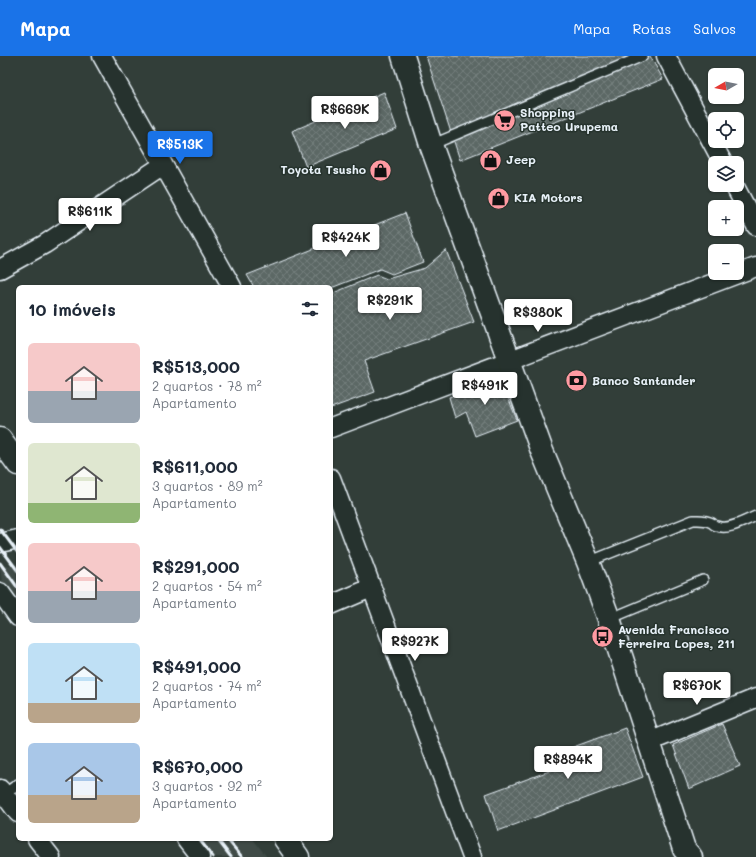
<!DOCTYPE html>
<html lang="pt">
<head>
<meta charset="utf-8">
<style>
  :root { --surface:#fff; --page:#f2f2f3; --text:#1f2937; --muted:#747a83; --accent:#1a73e8 }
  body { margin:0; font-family:Mali,sans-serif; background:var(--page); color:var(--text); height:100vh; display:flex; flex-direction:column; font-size:15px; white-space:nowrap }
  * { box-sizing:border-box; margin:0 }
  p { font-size:13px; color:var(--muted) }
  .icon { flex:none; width:22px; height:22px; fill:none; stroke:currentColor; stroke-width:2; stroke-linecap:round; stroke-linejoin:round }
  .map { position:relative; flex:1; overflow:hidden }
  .drawer { position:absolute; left:16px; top:229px; width:317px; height:556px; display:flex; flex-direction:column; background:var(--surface); border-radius:6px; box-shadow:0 1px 3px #0004 }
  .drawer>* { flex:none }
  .needle { width:26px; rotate:261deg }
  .buttons { position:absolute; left:708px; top:12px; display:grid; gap:8px }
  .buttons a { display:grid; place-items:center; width:36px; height:36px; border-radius:6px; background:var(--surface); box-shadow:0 1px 3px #0004; font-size:20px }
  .price { position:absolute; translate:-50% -34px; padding:0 9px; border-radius:4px; background:#fff; color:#222; font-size:13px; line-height:26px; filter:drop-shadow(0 1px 2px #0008) }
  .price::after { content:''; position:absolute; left:50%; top:24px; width:12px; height:9px; margin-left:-6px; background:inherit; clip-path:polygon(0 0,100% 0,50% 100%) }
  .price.on { background:var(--accent); color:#fff }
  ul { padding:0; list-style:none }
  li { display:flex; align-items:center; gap:12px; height:100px; padding:0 12px }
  li span { display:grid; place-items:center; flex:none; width:112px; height:80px; border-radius:6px; color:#555 }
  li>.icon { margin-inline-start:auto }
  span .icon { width:48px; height:48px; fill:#fffc; stroke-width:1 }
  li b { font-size:17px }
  h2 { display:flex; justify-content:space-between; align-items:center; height:48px; padding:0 12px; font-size:17px }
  header { display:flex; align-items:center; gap:24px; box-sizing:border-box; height:56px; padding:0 20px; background:var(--accent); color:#fff }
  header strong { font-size:19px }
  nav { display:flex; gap:22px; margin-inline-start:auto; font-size:14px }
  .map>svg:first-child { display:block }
</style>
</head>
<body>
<header>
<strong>Mapa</strong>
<nav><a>Mapa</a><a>Rotas</a><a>Salvos</a></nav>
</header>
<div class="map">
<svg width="756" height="801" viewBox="0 0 756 801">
  <defs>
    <pattern id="building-cross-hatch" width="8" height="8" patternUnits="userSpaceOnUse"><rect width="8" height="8" fill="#5c6865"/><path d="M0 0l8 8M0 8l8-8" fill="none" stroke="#737e7c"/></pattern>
  </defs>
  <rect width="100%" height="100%" fill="#323e39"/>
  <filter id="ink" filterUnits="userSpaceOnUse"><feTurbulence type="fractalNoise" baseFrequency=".025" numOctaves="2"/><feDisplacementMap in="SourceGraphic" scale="8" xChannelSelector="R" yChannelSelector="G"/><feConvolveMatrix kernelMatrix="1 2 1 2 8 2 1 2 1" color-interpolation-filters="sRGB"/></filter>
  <g filter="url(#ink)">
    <path fill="#3f4b46" d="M18 508V548L2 525 0 511Z
      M192 783H253L267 801H206Z"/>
    <path fill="url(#building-cross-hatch)" stroke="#e8f1f8" d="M426 0H650L663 23 460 104Z
      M384 36 397 73 306 111 292 75Z
      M405 157 423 206 392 218 380 213 331 232 254 231 247 219Z
      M446 194 474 266 364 305 375 336 331 352V238L377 219 387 223 425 212Z
      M500 321 517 364 475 380 466 356 455 362 449 341Z
      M722 668 740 710 689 733 673 689Z
      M625 672 643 721 498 775 486 738 552 714 549 700Z"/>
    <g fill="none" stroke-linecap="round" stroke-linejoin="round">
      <defs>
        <path id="service" d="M431 89 643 0
          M588 506 693 464C700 464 705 463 712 467 713 468 715 470 717 470 728 475 746 464 756 460
          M609 563 703 524
          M1 740 18 728"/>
        <path id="minor" d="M102 0 232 231
          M666 0 723 107
          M734 129 756 170
          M0 213 45 188 163 109
          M331 372 756 211
          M331 422 472 801
          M0 487 18 483
          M0 536 18 561
          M331 549 371 532
          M649 686 756 642
          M0 733 18 757
          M37 783 51 801
          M186 783 200 801"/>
        <path id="secondary" d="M0 383 18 408
          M285 783 298 801"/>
        <path id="primary" d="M403 0 431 89 509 304 542 395 588 506 609 563 684 793 691 801"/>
      </defs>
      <use href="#service" stroke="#e8f1f8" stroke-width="12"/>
      <use href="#minor" stroke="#e8f1f8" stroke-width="21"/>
      <use href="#secondary" stroke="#e8f1f8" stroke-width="25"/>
      <use href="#primary" stroke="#e8f1f8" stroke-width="25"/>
      <use href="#service" stroke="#26332d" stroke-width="9"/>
      <use href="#minor" stroke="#26332d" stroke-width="18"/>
      <use href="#secondary" stroke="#26332d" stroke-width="22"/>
      <use href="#primary" stroke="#26332d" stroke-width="22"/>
      <path stroke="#e8f1f8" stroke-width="3" d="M0 473 18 497
        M0 491 18 515
        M0 507 18 532
        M199 783 213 801
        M217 783 231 801
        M227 783 242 801"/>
    </g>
  </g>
  <defs>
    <symbol id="supermarket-disc" viewBox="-11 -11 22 22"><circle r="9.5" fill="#ff9aa2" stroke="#26332d"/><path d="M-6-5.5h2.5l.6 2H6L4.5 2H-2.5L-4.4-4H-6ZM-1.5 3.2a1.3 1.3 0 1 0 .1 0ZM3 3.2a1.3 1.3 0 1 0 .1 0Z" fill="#111"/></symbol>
    <symbol id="shop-disc" viewBox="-11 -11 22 22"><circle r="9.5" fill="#ff9aa2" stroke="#26332d"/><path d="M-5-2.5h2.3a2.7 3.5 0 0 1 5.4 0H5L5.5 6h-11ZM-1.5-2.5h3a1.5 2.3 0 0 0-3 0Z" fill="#111"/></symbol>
    <symbol id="bank-disc" viewBox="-11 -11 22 22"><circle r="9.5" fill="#ff9aa2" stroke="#26332d"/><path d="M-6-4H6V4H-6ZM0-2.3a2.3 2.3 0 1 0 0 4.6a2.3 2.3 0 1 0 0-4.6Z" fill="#111"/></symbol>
    <symbol id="bus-disc" viewBox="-11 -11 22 22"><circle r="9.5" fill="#ff9aa2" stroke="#26332d"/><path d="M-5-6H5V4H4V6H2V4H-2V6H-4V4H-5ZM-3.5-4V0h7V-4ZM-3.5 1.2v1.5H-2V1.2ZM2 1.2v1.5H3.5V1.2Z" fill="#111"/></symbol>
  </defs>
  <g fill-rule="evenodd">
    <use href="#supermarket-disc" x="492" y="52" width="25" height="25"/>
    <use href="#shop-disc" x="478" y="92" width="25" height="25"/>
    <use href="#shop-disc" x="368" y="102" width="25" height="25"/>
    <use href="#shop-disc" x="486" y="130" width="25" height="25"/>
    <use href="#bank-disc" x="564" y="312" width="25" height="25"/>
    <use href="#bus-disc" x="590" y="568" width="25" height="25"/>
  </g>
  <g text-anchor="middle" stroke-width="3" stroke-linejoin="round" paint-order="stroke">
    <g font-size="12" font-weight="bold" fill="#e8f1f8" stroke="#26332d" text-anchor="start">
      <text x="520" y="61">Shopping<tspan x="520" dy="14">Patteo Urupema</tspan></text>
      <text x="506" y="108">Jeep</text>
      <text x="366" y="118" text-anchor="end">Toyota Tsusho</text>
      <text x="514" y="146">KIA Motors</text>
      <text x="592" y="329">Banco Santander</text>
      <text x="618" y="578">Avenida Francisco<tspan x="618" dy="14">Ferreira Lopes, 211</tspan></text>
    </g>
  </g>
</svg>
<div class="buttons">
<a><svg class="needle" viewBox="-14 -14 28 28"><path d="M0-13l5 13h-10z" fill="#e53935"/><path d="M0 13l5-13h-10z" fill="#747a83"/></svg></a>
<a><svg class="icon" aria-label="locate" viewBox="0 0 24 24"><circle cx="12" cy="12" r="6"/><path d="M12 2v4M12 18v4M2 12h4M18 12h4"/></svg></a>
<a><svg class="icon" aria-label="layers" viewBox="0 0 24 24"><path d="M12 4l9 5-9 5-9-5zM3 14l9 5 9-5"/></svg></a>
<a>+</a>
<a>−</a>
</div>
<b class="price" style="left:345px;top:74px">R$669K</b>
<b class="price on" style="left:180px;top:109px">R$513K</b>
<b class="price" style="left:90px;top:176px">R$611K</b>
<b class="price" style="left:346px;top:202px">R$424K</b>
<b class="price" style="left:390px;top:265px">R$291K</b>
<b class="price" style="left:538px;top:277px">R$380K</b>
<b class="price" style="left:485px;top:350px">R$491K</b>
<b class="price" style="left:415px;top:606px">R$927K</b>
<b class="price" style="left:697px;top:650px">R$670K</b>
<b class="price" style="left:568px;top:724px">R$894K</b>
<section class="drawer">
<h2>10 imóveis<svg class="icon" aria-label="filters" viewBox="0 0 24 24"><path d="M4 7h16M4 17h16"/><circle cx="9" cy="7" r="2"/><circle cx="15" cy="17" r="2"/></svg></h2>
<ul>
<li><span style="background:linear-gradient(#f6c9c9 60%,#9aa5b1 0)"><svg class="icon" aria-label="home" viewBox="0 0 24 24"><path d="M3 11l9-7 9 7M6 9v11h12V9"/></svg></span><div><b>R$513,000</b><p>2 quartos · 78 m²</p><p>Apartamento</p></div></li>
<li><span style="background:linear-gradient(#dfe7d0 75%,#8fb573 0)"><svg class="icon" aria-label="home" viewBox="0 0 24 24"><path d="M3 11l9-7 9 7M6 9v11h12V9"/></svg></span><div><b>R$611,000</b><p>3 quartos · 89 m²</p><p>Apartamento</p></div></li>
<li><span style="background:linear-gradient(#f6c9c9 60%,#9aa5b1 0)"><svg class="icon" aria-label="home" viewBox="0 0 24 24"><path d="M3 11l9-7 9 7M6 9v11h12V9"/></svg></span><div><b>R$291,000</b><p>2 quartos · 54 m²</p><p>Apartamento</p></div></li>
<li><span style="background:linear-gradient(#bfe0f5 75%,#b9a48a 0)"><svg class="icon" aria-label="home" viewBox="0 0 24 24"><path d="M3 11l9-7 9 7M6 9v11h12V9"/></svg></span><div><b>R$491,000</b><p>2 quartos · 74 m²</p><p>Apartamento</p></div></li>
<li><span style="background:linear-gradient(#a9c7e8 65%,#b9a48a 0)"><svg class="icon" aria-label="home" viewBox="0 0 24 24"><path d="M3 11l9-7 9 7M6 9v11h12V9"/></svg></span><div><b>R$670,000</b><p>3 quartos · 92 m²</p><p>Apartamento</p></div></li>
</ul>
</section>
</div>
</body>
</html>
